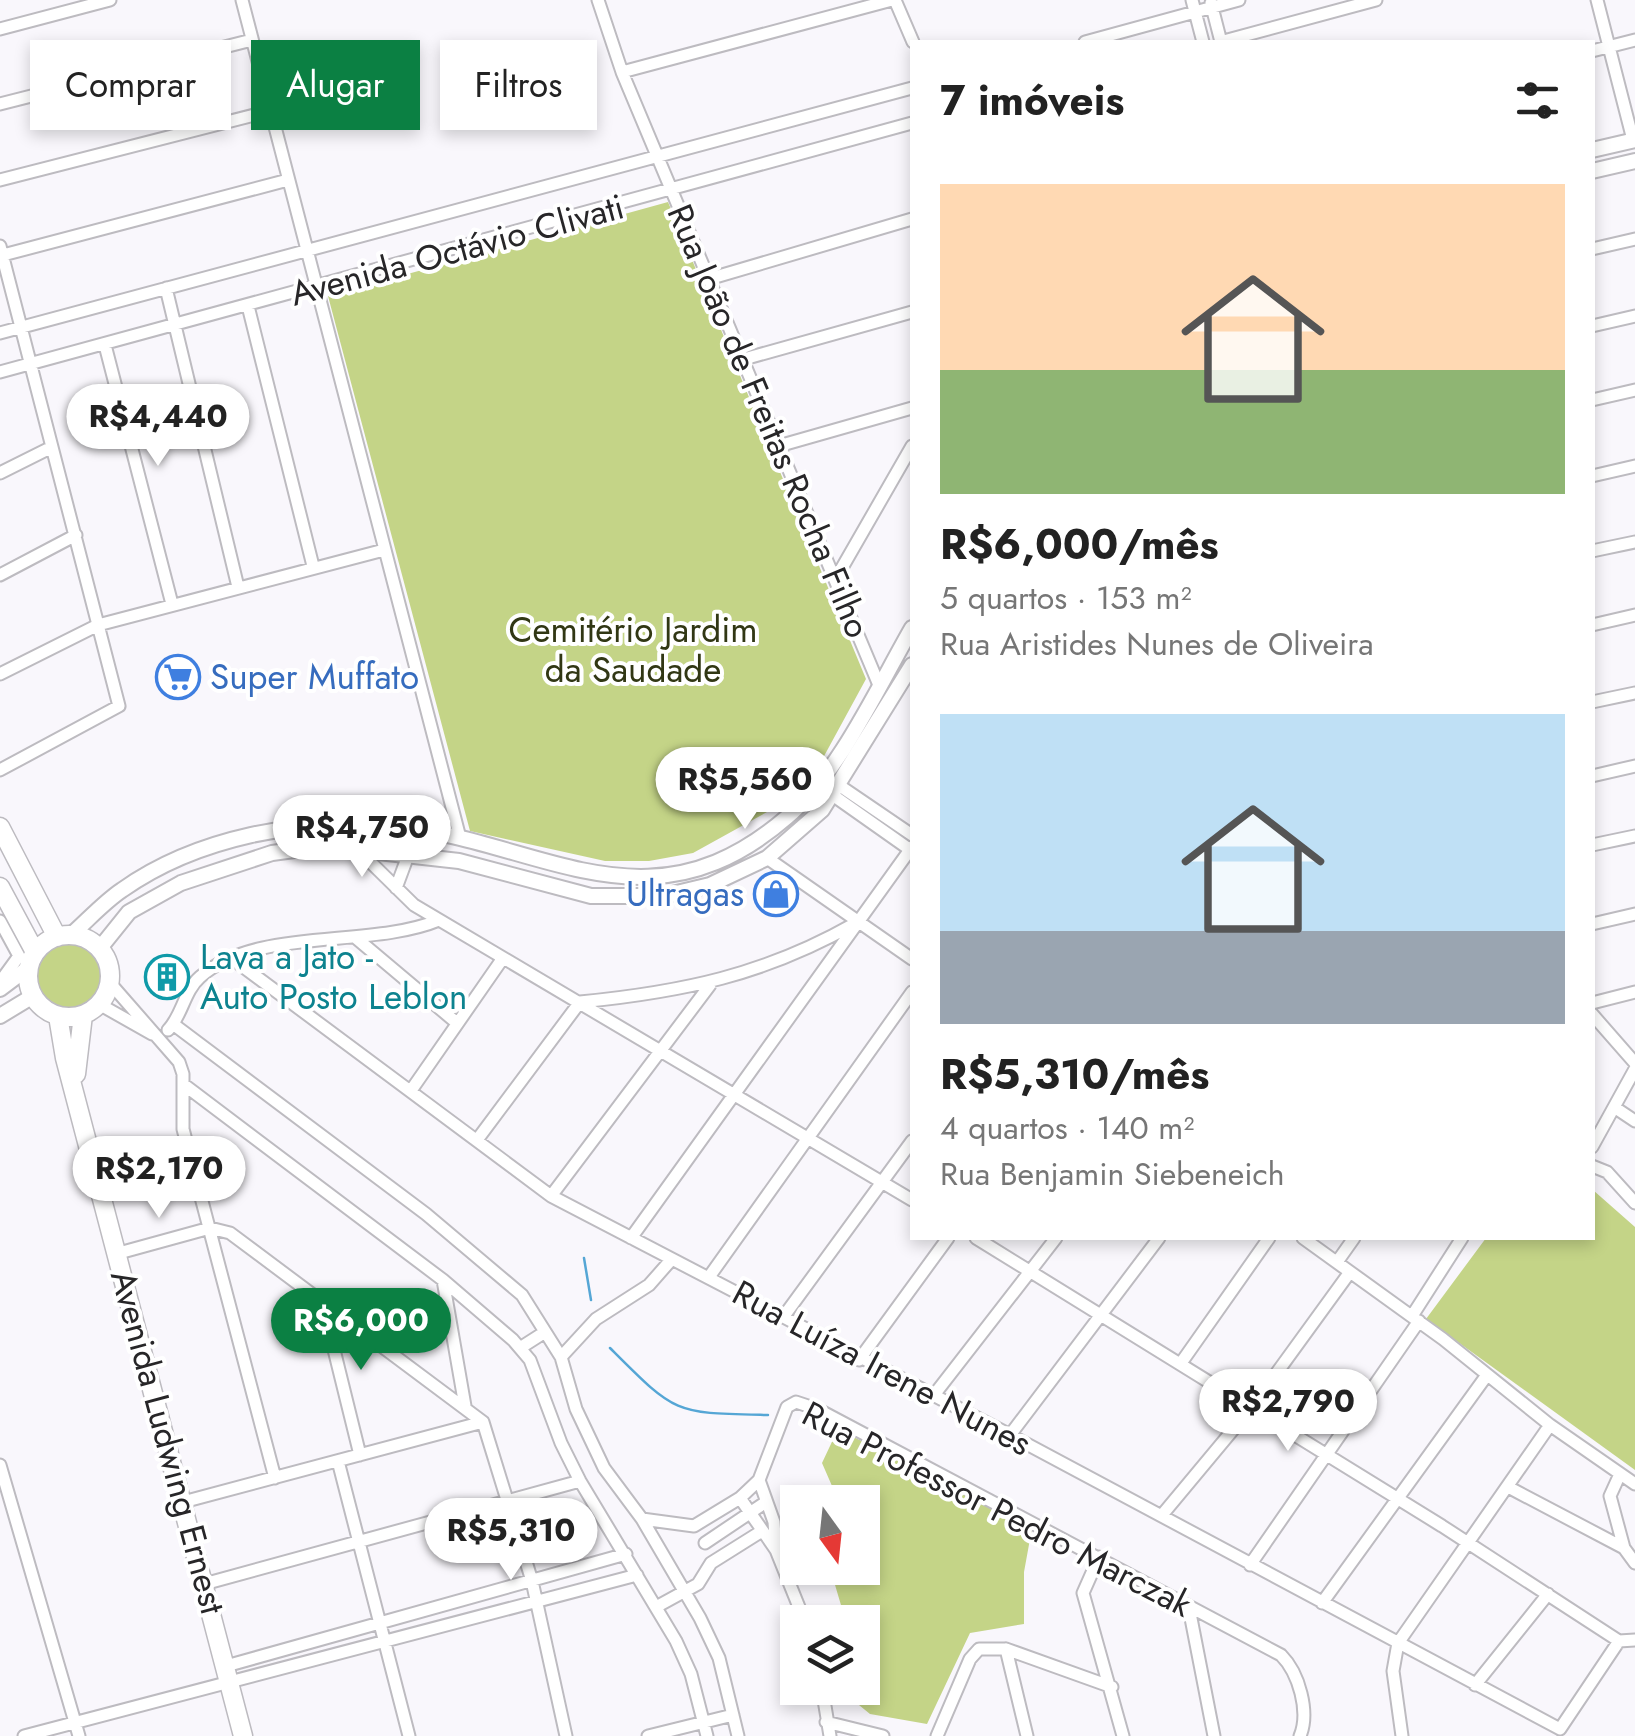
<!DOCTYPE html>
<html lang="pt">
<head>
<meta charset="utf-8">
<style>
  :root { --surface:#fff; --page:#f2f2f2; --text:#222; --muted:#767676; --accent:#0b8043 }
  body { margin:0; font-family:Jost,sans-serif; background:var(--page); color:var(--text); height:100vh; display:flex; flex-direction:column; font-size:38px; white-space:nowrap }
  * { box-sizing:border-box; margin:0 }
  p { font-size:32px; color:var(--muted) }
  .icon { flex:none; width:55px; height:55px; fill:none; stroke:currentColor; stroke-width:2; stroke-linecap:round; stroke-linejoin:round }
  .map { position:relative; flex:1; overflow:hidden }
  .panel { position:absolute; left:910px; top:40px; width:685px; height:1200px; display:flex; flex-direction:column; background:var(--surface); border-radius:0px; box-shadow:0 5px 15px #0003 }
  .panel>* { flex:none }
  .guide { position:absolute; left:30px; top:40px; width:730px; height:90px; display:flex; gap:20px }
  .needle { width:65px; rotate:165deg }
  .tools { position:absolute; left:780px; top:1485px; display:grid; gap:20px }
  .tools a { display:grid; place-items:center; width:100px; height:100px; border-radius:0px; background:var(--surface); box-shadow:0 5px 15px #0003; font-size:50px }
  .price { position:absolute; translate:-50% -85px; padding:0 22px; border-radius:35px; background:#fff; color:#222; font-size:32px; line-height:65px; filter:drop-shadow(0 2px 5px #0008) }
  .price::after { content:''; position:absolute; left:50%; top:60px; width:30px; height:22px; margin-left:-15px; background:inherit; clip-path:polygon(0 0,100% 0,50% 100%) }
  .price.selected { background:var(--accent); color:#fff }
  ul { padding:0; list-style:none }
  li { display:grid; align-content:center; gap:20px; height:530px; padding:0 30px }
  li span { display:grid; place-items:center; height:310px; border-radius:0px; color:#555 }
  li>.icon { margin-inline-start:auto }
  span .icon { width:180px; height:180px; fill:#fffc; stroke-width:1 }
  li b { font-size:42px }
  h2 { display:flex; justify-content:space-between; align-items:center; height:120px; padding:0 30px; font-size:42px }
  .pill { padding:0 35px; border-radius:0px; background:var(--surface); box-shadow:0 5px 15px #0003; font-size:35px; line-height:90px }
  .pill.selected { background:var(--accent); color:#fff }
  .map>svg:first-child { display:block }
</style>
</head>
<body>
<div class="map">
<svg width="1635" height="1736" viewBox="0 0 1635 1736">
  <rect width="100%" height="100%" fill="#f9f7fc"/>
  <path fill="#c4d487" d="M668 202 866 679 823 758 767 812 693 853 649 861H605L470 831 328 296Z
    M35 977a35 35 0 1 1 70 0a35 35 0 1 1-70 0Z
    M1593 1190 1635 1227V1470L1426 1319 1486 1238H1592Z
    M838 1429 1032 1528 1024 1572V1624L970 1633 927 1724 870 1714 843 1692V1688H862V1622H846L830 1568H862V1502H839L822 1463Z"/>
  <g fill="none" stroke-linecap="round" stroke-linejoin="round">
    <path stroke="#55a6d5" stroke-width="2.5" d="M584 1258 591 1300
      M610 1348C677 1415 673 1413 768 1415"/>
    <defs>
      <path id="minor" d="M242 0 460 838
        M598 0 622 72 879 685
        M895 0 913 42
        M1192 0 1203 42
        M1597 0 1633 140
        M1211 3 1221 42
        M0 29 110 0
        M1085 42 1239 0
        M1220 42 1376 0
        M1592 51 1635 40
        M622 72 892 0
        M0 104 252 40
        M0 180 270 111
        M0 246 119 706 0 770
        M1592 249 1635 239
        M3 255 288 180
        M712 278 912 219
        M166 288 238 587
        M248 306 313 566
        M1592 326 1635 316
        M0 333 912 88
        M105 345 172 604
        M744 359 912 312
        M0 372 912 123
        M1592 400 1635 390
        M782 445 912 408
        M0 473 52 447
        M1592 476 1635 466
        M1592 551 1635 542
        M0 575 76 535
        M835 580 912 446
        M1592 625 1635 615
        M0 674 98 625 384 550
        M1592 702 1635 693
        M1592 776 1635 766
        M840 786 912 835
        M834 796 912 851
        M1592 845 1635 836
        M356 848 414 905 912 1200
        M767 858 912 959
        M396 888 409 853
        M0 921 19 956 0 982
        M1592 924 1635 914
        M356 938 457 1023
        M234 960 551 1196 1010 1435 1560 1729
        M110 983 179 1062 183 1074V1129L275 1478
        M1592 1003 1635 992
        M99 1004 152 1034
        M1592 1014 1635 1063
        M173 1024 426 1214 522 1295 561 1357 576 1409 604 1468 642 1519 700 1618 719 1658 738 1736
        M168 1030C182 1016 184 991 200 977 258 926 369 949 439 920
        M183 1084 443 1280 513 1340 530 1360 561 1443 580 1481 676 1641 691 1674 707 1736
        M412 1089 503 958
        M1617 1109 1635 1121
        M477 1140 580 1002C682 992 764 975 854 924
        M1592 1147 1635 1069
        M1592 1166 1607 1172 1635 1203
        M551 1196 710 985
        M631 1238 912 847
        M976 1238 1442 1526 1619 1641
        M1303 1238 1443 1339 1550 1425 1398 1643 1393 1671 1402 1736
        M119 1253 210 1228 230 1233 483 1422
        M1337 1262 1354 1238
        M709 1277 912 992
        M443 1280 465 1406
        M322 1301 360 1455
        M784 1316 912 1141
        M1412 1316 1462 1238
        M520 1348 545 1332
        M561 1357 596 1319 649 1285 671 1260
        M859 1360 948 1238
        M1181 1363 1269 1238
        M934 1395 1056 1238
        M483 1422 532 1581 566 1736
        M1550 1425 1635 1484
        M1010 1435 1159 1238
        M338 1461 409 1736
        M0 1465 79 1736
        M1620 1474 1610 1496 1624 1548 1635 1563
        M1510 1488 1624 1548
        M740 1498 776 1550
        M183 1502 483 1422
        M1162 1515 1252 1407 1350 1272
        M642 1519 694 1526 740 1498 759 1480
        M705 1543 766 1502
        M1099 1557 1083 1593 1123 1736
        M1250 1565 1419 1321
        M204 1584 580 1481
        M1322 1603 1487 1375
        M656 1607 698 1584 711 1563 762 1531
        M1189 1608 1214 1736
        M805 1622 776 1550 774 1522 759 1480 787 1407 796 1402 817 1409 1281 1655C1299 1673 1310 1712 1300 1736
        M1619 1641 1635 1640
        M1006 1649 1027 1736
        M226 1666 626 1554
        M1475 1685 1548 1594
        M822 1688 830 1736
        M826 1722 883 1736
        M1560 1729 1619 1641
        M24 1736 637 1575
        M648 1736 733 1715
        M937 1736 970 1659 979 1649H1006L1112 1687"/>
      <path id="major" d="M1592 150 1635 140
        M1592 171 1635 161
        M71 935C88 920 104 902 122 890 197 837 301 818 391 826 539 839 646 939 787 817 839 773 878 687 912 628
        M100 948 129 912 181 883 272 853 324 846 459 861 591 896H664L710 885 767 858 822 810 912 665
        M0 989 28 968
        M0 1016 33 996"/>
      <path id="highway" d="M0 827 57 937
        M0 887 35 952
        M28 976a41 41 0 1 1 82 0a41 41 0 1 1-82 0Z
        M58 1016 65 1058 243 1736
        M76 1074 83 1015"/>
    </defs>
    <use href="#minor" stroke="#bdbbc0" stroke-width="15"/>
    <use href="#major" stroke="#bdbbc0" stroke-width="18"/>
    <use href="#highway" stroke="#bdbbc0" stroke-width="21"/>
    <use href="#minor" stroke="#fff" stroke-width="11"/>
    <use href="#major" stroke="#fff" stroke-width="14"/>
    <use href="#highway" stroke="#fff" stroke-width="18"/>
  </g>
  <defs>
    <symbol id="supermarket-ring" viewBox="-11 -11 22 22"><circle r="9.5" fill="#fff" stroke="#3f7fe0" stroke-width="1.5"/><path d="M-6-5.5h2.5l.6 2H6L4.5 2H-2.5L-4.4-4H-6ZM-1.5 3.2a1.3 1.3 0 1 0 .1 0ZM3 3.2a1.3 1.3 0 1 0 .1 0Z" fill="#3f7fe0"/></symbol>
    <symbol id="shop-ring" viewBox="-11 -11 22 22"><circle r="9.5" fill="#fff" stroke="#3f7fe0" stroke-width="1.5"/><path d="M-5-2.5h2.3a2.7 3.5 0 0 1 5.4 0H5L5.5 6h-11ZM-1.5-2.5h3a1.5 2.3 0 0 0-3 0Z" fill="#3f7fe0"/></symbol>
    <symbol id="building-ring" viewBox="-11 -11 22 22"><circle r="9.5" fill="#fff" stroke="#0f9aa8" stroke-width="1.5"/><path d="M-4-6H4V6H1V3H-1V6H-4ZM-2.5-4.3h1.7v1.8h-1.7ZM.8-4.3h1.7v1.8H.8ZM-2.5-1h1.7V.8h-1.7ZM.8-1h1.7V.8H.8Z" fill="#0f9aa8"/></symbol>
  </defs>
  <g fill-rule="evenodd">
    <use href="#supermarket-ring" x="153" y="652" width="50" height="50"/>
    <use href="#shop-ring" x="751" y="869" width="50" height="50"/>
    <use href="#building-ring" x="142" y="952" width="50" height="50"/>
  </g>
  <g text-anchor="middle" stroke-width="8" stroke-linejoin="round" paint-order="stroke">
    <g font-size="35" fill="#272628" stroke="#fff">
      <text transform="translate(457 250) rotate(-15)" y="12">Avenida Octávio Clivati</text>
      <text transform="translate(769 421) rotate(67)" y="12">Rua João de Freitas Rocha Filho</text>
      <text transform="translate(882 1368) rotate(28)" y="12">Rua Luíza Irene Nunes</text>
      <text transform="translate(168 1442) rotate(75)" y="12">Avenida Ludwing Ernest</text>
      <text transform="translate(997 1509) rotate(27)" y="12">Rua Professor Pedro Marczak</text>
    </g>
    <g font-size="35" fill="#313714" stroke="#fff">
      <text x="633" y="642">Cemitério Jardim<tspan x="633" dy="40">da Saudade</tspan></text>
    </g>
    <g font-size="35" fill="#366cbe" stroke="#fff" text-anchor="start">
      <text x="210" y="689">Super Muffato</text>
      <text x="744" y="906" text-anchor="end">Ultragas</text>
    </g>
    <g font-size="35" fill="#0d838f" stroke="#fff" text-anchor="start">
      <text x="200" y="969">Lava a Jato -<tspan x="200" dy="40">Auto Posto Leblon</tspan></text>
    </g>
  </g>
</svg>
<div class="tools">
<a><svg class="needle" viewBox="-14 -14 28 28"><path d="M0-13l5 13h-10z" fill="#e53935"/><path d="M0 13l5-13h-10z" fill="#767676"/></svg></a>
<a><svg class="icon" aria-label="layers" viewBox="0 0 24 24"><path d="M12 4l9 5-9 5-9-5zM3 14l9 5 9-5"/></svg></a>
</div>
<b class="price" style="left:158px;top:469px">R$4,440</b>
<b class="price" style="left:745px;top:832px">R$5,560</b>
<b class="price" style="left:362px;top:880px">R$4,750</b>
<b class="price" style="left:159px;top:1221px">R$2,170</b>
<b class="price selected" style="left:361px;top:1373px">R$6,000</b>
<b class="price" style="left:1288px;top:1454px">R$2,790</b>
<b class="price" style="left:511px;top:1583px">R$5,310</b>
<div class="guide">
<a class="pill">Comprar</a>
<a class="pill selected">Alugar</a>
<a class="pill">Filtros</a>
</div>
<section class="panel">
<h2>7 imóveis<svg class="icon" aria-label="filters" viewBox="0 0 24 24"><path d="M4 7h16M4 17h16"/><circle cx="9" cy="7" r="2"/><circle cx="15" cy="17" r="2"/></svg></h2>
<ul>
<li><span style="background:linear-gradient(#ffd9b3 60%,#8fb573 0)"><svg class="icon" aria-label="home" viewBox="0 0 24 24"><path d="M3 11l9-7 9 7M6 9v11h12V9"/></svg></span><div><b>R$6,000/mês</b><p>5 quartos · 153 m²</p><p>Rua Aristides Nunes de Oliveira</p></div></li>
<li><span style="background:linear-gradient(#bfe0f5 70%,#9aa5b1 0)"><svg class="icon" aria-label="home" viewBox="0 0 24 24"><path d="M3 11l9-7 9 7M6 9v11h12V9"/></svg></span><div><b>R$5,310/mês</b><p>4 quartos · 140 m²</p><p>Rua Benjamin Siebeneich</p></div></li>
</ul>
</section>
</div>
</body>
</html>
